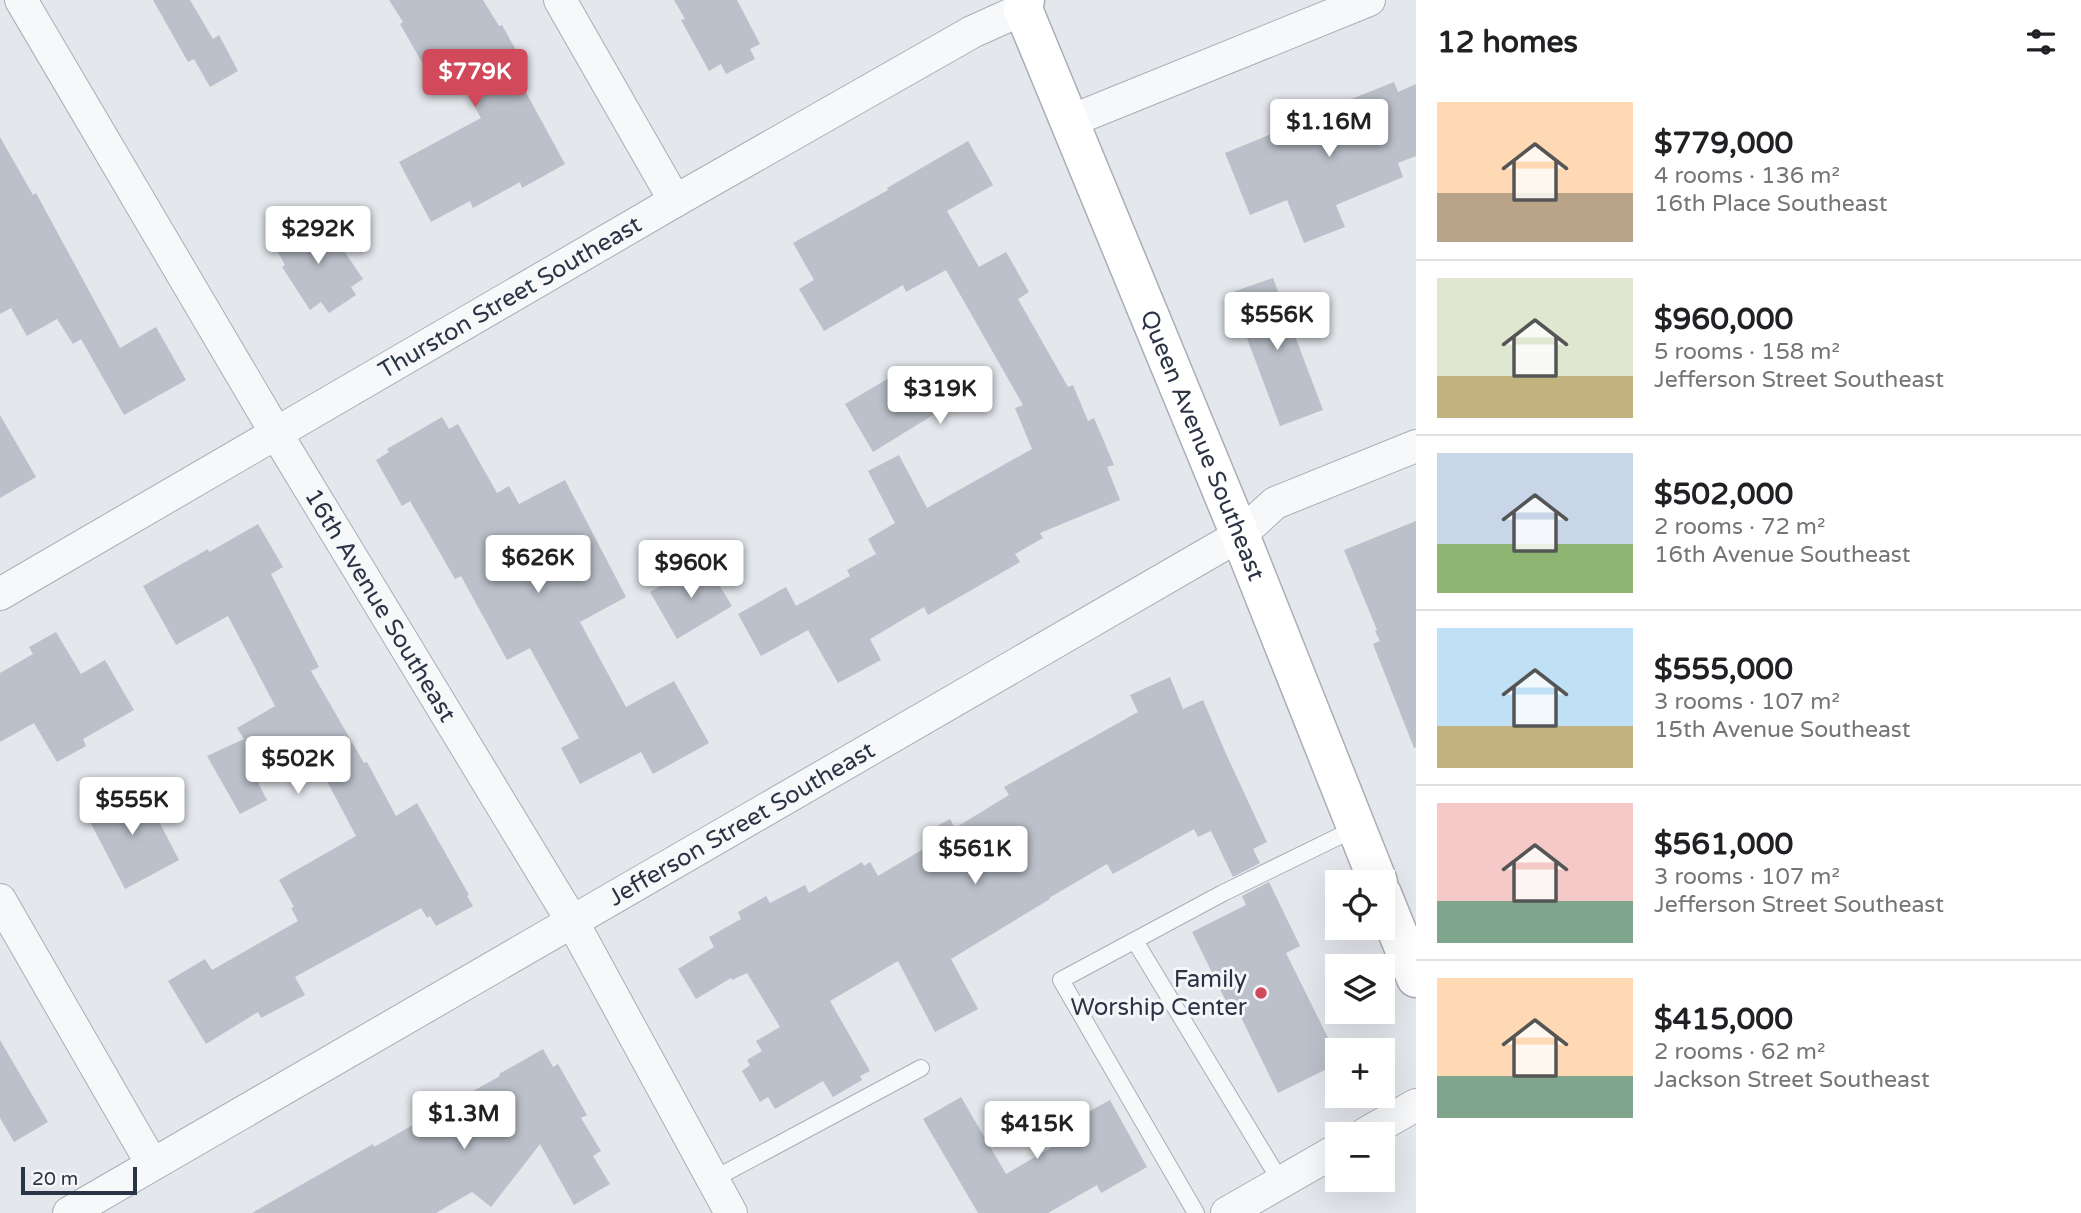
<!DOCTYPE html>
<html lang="en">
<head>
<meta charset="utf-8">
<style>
  :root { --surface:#fff; --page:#f2f2f2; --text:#202124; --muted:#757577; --line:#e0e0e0; --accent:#d1495b }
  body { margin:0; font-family:"Varela Round",sans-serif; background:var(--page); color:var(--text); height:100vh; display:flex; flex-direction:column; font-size:26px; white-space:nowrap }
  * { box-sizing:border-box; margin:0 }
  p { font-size:23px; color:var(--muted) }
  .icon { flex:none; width:38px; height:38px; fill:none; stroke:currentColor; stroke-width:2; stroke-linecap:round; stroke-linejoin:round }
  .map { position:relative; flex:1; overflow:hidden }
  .details { display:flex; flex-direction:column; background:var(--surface); width:665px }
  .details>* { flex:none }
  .controls { position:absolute; left:1325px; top:870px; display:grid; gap:14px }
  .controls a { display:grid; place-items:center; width:70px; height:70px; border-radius:0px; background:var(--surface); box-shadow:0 7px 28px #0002; font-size:35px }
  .scale { position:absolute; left:21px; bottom:18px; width:116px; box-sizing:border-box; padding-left:7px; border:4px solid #2b3445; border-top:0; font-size:19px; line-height:24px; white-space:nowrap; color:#2b3445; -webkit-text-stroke:5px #f4f6f9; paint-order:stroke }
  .price { position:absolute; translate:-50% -60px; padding:0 16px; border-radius:7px; background:#fff; color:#222; font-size:23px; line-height:46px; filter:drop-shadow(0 2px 4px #0008) }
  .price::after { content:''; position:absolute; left:50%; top:42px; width:21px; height:16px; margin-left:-10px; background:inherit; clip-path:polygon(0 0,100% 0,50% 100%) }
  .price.active { background:var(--accent); color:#fff }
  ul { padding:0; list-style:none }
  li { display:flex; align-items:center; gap:21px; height:175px; padding:0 21px }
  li+li { border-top:2px solid var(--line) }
  li span { display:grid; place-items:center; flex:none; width:196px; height:140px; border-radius:0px; color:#555 }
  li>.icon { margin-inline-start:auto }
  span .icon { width:84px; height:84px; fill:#fffc; stroke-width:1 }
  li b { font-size:30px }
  h2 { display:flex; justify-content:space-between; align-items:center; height:84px; padding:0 21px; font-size:30px }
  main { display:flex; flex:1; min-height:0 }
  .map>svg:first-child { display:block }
</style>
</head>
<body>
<main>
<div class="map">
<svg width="1416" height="1213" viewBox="0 0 1416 1213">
  <rect width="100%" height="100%" fill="#e4e7ec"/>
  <path fill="#bbc0ca" d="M153 0H190L213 39 219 35 238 71 210 87 194 59 188 62Z
    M389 0H483L499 26 502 25 526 68 516 74 565 164 522 188 520 182 473 208 470 201 431 222 399 162 481 118 447 60 427 71 400 24 403 22Z
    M674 0H737L760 44 750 49 755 59 726 74 721 64 709 71 681 20 685 19Z
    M1394 82 1398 92 1416 84V156L1398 163 1403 177 1336 205 1345 227 1304 243 1287 200 1250 215 1225 153 1350 102 1349 100Z
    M0 137 33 195 36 193 120 348 156 327 186 380 124 415 81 339 73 344 57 319 27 336 11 308 0 314Z
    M968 141 993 185 947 211 979 267 1006 252 1029 292 1018 299 1068 387 1073 385 1088 421 1094 418 1114 465 1107 467 1120 500 1040 533 1043 538 1015 554 1020 562 928 615 924 607 870 639 881 660 838 683 808 630 761 656 738 614 786 587 796 606 850 576 847 570 876 554 868 539 895 523 868 471 899 455 927 508 1032 449 1015 408 1023 405 946 270 906 292 903 285 824 331 799 289 814 280 793 243 888 190 887 188Z
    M320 215 363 279 351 287 356 295 329 313 321 302 310 310 282 267 285 265 274 245Z
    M1273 278 1323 410 1280 426 1230 293Z
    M901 371 907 381 911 378 933 415 873 452 845 404Z
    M0 415 36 477 0 498Z
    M442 417 449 429 458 424 497 493 509 486 519 504 565 480 626 597 580 622 626 707 674 681 709 743 653 774 641 752 580 784 561 748 579 738 530 648 507 660 461 576 455 579 410 501 402 506 376 460 389 452 387 449Z
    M1416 521V747L1414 748 1373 644 1380 641 1375 631 1377 630 1344 550Z
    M258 524 283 567 271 574 319 667 311 671 364 763 367 762 396 816 417 803 469 895 467 896 473 906 436 926 430 916 427 918 421 908 295 977 305 995 261 1018 258 1012 206 1044 168 981 205 959 212 970 298 921 291 908 294 907 279 880 356 836 312 753 258 783 267 800 240 814 207 756 244 739 237 728 275 706 228 616 176 645 143 586 208 549 209 552Z
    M705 562 732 606 677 639 650 592 675 577 677 580Z
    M56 632 81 674 105 660 134 710 83 739 86 746 57 762 34 723 0 742V673L33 654 29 647Z
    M1170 677 1183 709 1203 700 1227 756 1267 842 1253 849 1260 863 1233 877 1211 831 1198 837 1194 829 1113 874 1107 864 1049 898 1050 899 951 959 978 1009 935 1032 898 961 830 1001 870 1071 860 1076 862 1080 833 1097 823 1081 775 1109 768 1097 760 1102 742 1071 750 1065 747 1060 762 1051 756 1041 780 1027 747 973 732 980 731 978 696 999 678 969 714 947 709 937 741 919 738 912 766 896 770 903 805 885 809 893 862 862 864 866 870 862 878 876 932 844 925 833 950 819 955 828 1009 795 1004 787 1138 712 1130 695Z
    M140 785 179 860 125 889 86 814Z
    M1269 882 1300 946 1286 953 1337 1056V1064L1278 1093 1232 999 1226 1001 1192 932 1246 905 1242 896Z
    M0 1040 48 1122 14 1142 0 1118Z
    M543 1049 553 1067 558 1064 587 1115 581 1118 601 1151 593 1156 610 1184 574 1205 540 1144 491 1207 472 1192 436 1213H252L373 1144 374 1147 500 1076 499 1074Z
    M961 1097 1006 1174 1064 1140 1057 1129 1110 1100 1147 1167 1101 1193 1097 1185 1048 1213H978L923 1119Z"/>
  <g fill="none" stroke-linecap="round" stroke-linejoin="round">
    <defs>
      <path id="lane" d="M1135 941 1281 1182
        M712 1180 921 1068
        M1196 1213 1061 980 1223 893 1356 828"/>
      <g id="street">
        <path id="s1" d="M21 0 276 433 572 921 731 1213"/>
        <path d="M560 0 675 201"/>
        <path d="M1068 122 1369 0"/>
        <path id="s2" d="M0 594 675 201 972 32 1023 9"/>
        <path d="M0 900 152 1164"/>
        <path d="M1365 1134 1416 1105"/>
        <path id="s3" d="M69 1213 1240 535 1275 503 1416 446"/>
        <path d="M1227 1213 1337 1150"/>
      </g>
      <g id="secondary">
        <path id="s4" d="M1025 0 1023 9 1240 535 1378 882"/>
        <path d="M1382 894 1416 978"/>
      </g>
    </defs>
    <use href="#lane" stroke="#a9aeb7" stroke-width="18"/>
    <use href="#street" stroke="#a9aeb7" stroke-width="34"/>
    <use href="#secondary" stroke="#a9aeb7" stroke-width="41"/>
    <use href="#lane" stroke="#f7f8fa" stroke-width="16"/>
    <use href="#street" stroke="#f7f8fa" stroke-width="32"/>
    <use href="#secondary" stroke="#fff" stroke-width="38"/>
  </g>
  <circle fill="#d1495b" stroke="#f4f6f9" stroke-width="2.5" cx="1261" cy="993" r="7"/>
  <g text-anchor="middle" stroke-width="6" stroke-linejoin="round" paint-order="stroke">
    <g font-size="24" fill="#2b3445" stroke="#f4f6f9">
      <text dy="8" stroke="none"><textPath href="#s2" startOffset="590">Thurston Street Southeast</textPath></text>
      <text dy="8" stroke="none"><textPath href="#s4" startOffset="481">Queen Avenue Southeast</textPath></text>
      <text dy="8" stroke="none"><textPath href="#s1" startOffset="704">16th Avenue Southeast</textPath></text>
      <text dy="8" stroke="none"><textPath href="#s3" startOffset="777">Jefferson Street Southeast</textPath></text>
    </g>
    <g font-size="24" fill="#2b3445" stroke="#f4f6f9" text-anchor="end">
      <text x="1247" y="987">Family<tspan x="1247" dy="28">Worship Center</tspan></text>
    </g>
  </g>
</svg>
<div class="controls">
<a><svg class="icon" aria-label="locate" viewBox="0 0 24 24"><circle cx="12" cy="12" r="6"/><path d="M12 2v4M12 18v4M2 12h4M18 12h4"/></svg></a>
<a><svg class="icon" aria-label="layers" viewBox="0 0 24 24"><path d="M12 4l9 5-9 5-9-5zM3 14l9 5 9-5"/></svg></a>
<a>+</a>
<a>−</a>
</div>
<div class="scale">20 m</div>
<b class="price active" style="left:475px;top:109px">$779K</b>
<b class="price" style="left:1329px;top:159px">$1.16M</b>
<b class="price" style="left:318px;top:266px">$292K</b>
<b class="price" style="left:1277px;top:352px">$556K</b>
<b class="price" style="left:940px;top:426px">$319K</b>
<b class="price" style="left:538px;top:595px">$626K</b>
<b class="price" style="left:691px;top:600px">$960K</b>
<b class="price" style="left:298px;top:796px">$502K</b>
<b class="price" style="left:132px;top:837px">$555K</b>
<b class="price" style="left:975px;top:886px">$561K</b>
<b class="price" style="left:464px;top:1151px">$1.3M</b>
<b class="price" style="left:1037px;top:1161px">$415K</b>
</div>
<section class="details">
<h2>12 homes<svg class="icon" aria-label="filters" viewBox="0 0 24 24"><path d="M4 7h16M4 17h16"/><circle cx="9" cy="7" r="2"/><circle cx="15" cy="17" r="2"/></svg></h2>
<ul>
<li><span style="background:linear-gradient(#ffd9b3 65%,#b9a48a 0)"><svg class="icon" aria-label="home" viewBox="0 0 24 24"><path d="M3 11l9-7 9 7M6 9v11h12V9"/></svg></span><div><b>$779,000</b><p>4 rooms · 136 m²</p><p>16th Place Southeast</p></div></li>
<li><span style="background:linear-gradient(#dfe7d0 70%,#c2b280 0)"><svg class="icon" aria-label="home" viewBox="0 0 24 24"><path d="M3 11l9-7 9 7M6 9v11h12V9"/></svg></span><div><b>$960,000</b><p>5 rooms · 158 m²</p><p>Jefferson Street Southeast</p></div></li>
<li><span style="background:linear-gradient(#c9d6e8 65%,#8fb573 0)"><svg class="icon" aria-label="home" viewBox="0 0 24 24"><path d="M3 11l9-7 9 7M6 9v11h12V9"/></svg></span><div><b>$502,000</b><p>2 rooms · 72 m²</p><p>16th Avenue Southeast</p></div></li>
<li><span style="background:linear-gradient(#bfe0f5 70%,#c2b280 0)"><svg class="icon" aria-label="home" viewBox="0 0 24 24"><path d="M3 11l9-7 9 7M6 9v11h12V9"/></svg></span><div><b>$555,000</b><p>3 rooms · 107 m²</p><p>15th Avenue Southeast</p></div></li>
<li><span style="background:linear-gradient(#f6c9c9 70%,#7fa58c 0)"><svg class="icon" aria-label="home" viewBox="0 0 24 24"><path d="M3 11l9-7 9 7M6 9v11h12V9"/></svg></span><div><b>$561,000</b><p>3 rooms · 107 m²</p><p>Jefferson Street Southeast</p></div></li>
<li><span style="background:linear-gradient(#ffd9b3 70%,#7fa58c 0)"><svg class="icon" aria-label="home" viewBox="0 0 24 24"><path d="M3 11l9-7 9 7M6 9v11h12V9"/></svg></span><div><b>$415,000</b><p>2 rooms · 62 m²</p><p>Jackson Street Southeast</p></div></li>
</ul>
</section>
</main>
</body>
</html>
